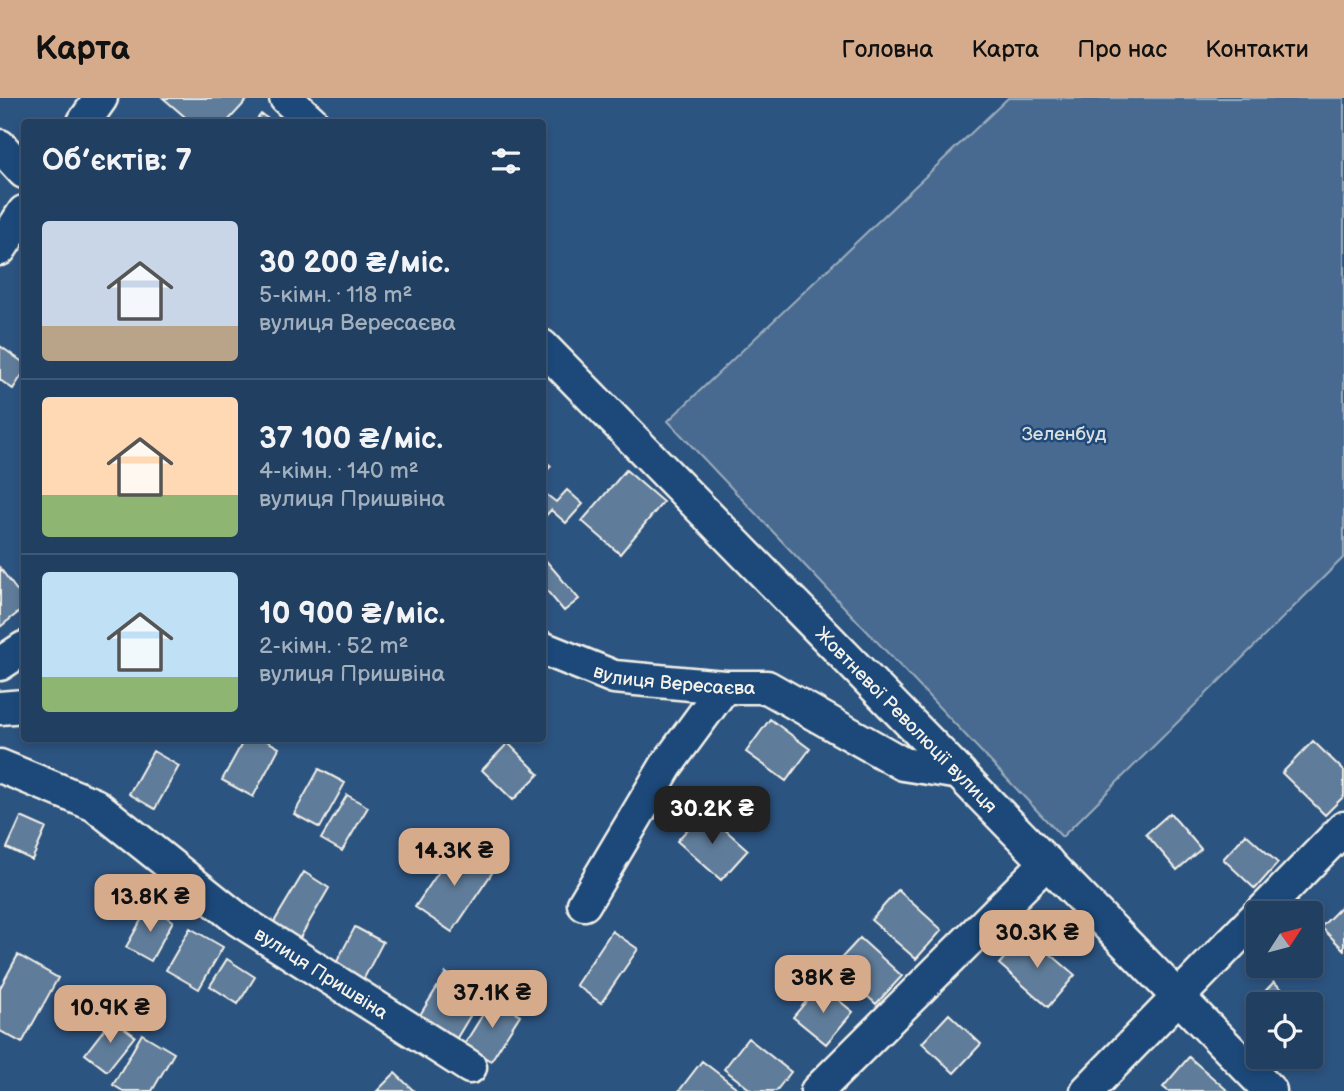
<!DOCTYPE html>
<html lang="uk">
<head>
<meta charset="utf-8">
<style>
  :root { --surface:#213f61; --page:#2d4a6a; --text:#f1f3f6; --muted:#a2afbd; --line:#3e5876; --accent:#d6ab8b }
  body { margin:0; font-family:"Balsamiq Sans",sans-serif; background:var(--page); color:var(--text); height:100vh; display:flex; flex-direction:column; font-size:26px; white-space:nowrap }
  * { box-sizing:border-box; margin:0 }
  p { font-size:23px; color:var(--muted) }
  .icon { flex:none; width:38px; height:38px; fill:none; stroke:currentColor; stroke-width:2; stroke-linecap:round; stroke-linejoin:round }
  .map { position:relative; flex:1; overflow:hidden }
  .panel { position:absolute; left:21px; top:21px; width:525px; height:623px; display:flex; flex-direction:column; background:var(--surface); border-radius:7px; box-shadow:0 4px 10px #0003,0 0 0 2px var(--line) }
  .panel>* { flex:none }
  .needle { width:46px; rotate:54deg }
  .tools { position:absolute; left:1246px; top:803px; display:grid; gap:14px }
  .tools a { display:grid; place-items:center; width:77px; height:77px; border-radius:7px; background:var(--surface); box-shadow:0 4px 10px #0003,0 0 0 2px var(--line); font-size:35px }
  .price { position:absolute; translate:-50% -60px; padding:0 16px; border-radius:14px; background:var(--accent); color:#111; font-size:23px; line-height:46px; filter:drop-shadow(0 2px 4px #0008) }
  .price::after { content:''; position:absolute; left:50%; top:42px; width:21px; height:16px; margin-left:-10px; background:inherit; clip-path:polygon(0 0,100% 0,50% 100%) }
  .price.active { background:#222; color:#fff }
  ul { padding:0; list-style:none }
  li { display:flex; align-items:center; gap:21px; height:175px; padding:0 21px }
  li+li { border-top:2px solid var(--line) }
  li span { display:grid; place-items:center; flex:none; width:196px; height:140px; border-radius:7px; color:#555 }
  li>.icon { margin-inline-start:auto }
  span .icon { width:84px; height:84px; fill:#fffc; stroke-width:1 }
  li b { font-size:30px }
  h2 { display:flex; justify-content:space-between; align-items:center; height:84px; padding:0 21px; font-size:30px }
  header { display:flex; align-items:center; gap:42px; box-sizing:border-box; height:98px; padding:0 35px; background:var(--accent); color:#111 }
  header strong { font-size:33px }
  nav { display:flex; gap:38px; margin-inline-start:auto; font-size:24px }
  .map>svg:first-child { display:block }
</style>
</head>
<body>
<header>
<strong>Карта</strong>
<nav><a>Головна</a><a>Карта</a><a>Про нас</a><a>Контакти</a></nav>
</header>
<div class="map">
<svg width="1344" height="993" viewBox="0 0 1344 993">
  <rect width="100%" height="100%" fill="#2c5481"/>
  <filter id="ink" filterUnits="userSpaceOnUse"><feTurbulence type="fractalNoise" baseFrequency=".0143" numOctaves="2"/><feDisplacementMap in="SourceGraphic" scale="14" xChannelSelector="R" yChannelSelector="G"/><feConvolveMatrix kernelMatrix="1 2 1 2 8 2 1 2 1" color-interpolation-filters="sRGB"/></filter>
  <g filter="url(#ink)">
    <path fill="#496b90" stroke="#9eaebc" stroke-width="2" d="M1008 0H1344V459L1062 739 668 323Z"/>
    <path fill="#5e7b9a" stroke="#f4f1e8" stroke-width="2" d="M163 0H249L227 24H191Z
      M261 16 273 24H255Z
      M0 248 24 265V274L13 291 0 282Z
      M542 360 551 368 542 378Z
      M626 372 663 404 620 456 582 423Z
      M567 392 583 406 566 425 551 412 542 422V393L556 404Z
      M542 458 579 501 564 513 542 487Z
      M0 470 24 502V510L0 529Z
      M770 621 810 651 786 683 746 654Z
      M245 640H262L279 650 253 699 222 682Z
      M1313 643 1344 673V698L1325 717 1282 675Z
      M508 645 539 676 513 702 482 672Z
      M153 653 179 668 155 711 129 696Z
      M319 671 345 685 320 730 294 716Z
      M347 697 368 709 342 753 321 741Z
      M704 713 748 752 721 782 677 743Z
      M1170 715 1201 751 1177 772 1146 736Z
      M21 719 46 730 32 762 7 750Z
      M1246 736 1278 765 1255 791 1223 761Z
      M457 747 494 772 452 834 415 809Z
      M304 774 329 790 297 845 271 829Z
      M898 792 942 832 916 861 871 822Z
      M1343 807 1344 808V852L1321 829Z
      M149 808 173 823 151 863 126 849Z
      M355 829 383 844 361 886 333 871Z
      M190 830 223 849 199 891 166 872Z
      M612 833 638 851 601 905 576 887Z
      M1026 835 1075 877 1048 909 999 866Z
      M860 840 902 878 876 906 834 868Z
      M18 857 58 880 22 945 0 933V890Z
      M227 861 255 879 238 906 210 888Z
      M446 875 482 898 452 948 415 925Z
      M1274 884 1298 906H1258V912L1252 907Z
      M820 887 853 914 826 946 793 919Z
      M493 900 520 917 491 963 464 947Z
      M949 916 981 946 954 975 922 945Z
      M112 921 135 938 107 973 85 956Z
      M142 936 174 955 152 993H123L113 987Z
      M748 940 791 974 776 993H752L724 971Z
      M1189 959 1228 993H1168L1163 989Z
      M702 963 741 993H679Z
      M395 975 414 993H377Z"/>
    <g fill="none" stroke-linecap="round" stroke-linejoin="round">
      <defs>
        <g id="minor">
          <path d="M286 0 312 24"/>
          <path d="M84 24 101 0"/>
          <path d="M0 48 24 74"/>
          <path d="M0 151 24 114"/>
          <path id="s1" d="M542 248 1270 993"/>
          <path id="s2" d="M542 550 614 579 724 589H767L903 666 960 675"/>
          <path d="M0 566 24 550"/>
          <path d="M0 610 24 608"/>
          <path id="s3" d="M0 668 95 707 239 822 470 969"/>
          <path d="M584 806 666 668 724 589"/>
          <path d="M1260 816 1344 730"/>
          <path d="M817 993 1047 764"/>
          <path d="M1087 993 1258 817"/>
        </g>
      </defs>
      <use href="#minor" stroke="#f4f1e8" stroke-width="37"/>
      <use href="#minor" stroke="#1f4a7a" stroke-width="32"/>
    </g>
  </g>
  <g text-anchor="middle" stroke-width="5" stroke-linejoin="round" paint-order="stroke">
    <g font-size="19" fill="#dadddb" stroke="#1f4a7a">
      <text x="1064" y="342">Зеленбуд</text>
    </g>
    <g font-size="19" fill="#f4f1e8" stroke="#1f4a7a">
      <text dy="7" stroke="none"><textPath href="#s2" startOffset="138">вулиця Вересаєва</textPath></text>
      <text dy="7" stroke="none"><textPath href="#s1" startOffset="522">Жовтневої Революції вулиця</textPath></text>
      <text dy="7" stroke="none"><textPath href="#s3" startOffset="385">вулиця Пришвіна</textPath></text>
    </g>
  </g>
</svg>
<div class="tools">
<a><svg class="needle" viewBox="-14 -14 28 28"><path d="M0-13l5 13h-10z" fill="#e53935"/><path d="M0 13l5-13h-10z" fill="#a2afbd"/></svg></a>
<a><svg class="icon" aria-label="locate" viewBox="0 0 24 24"><circle cx="12" cy="12" r="6"/><path d="M12 2v4M12 18v4M2 12h4M18 12h4"/></svg></a>
</div>
<b class="price active" style="left:712px;top:748px">30.2K ₴</b>
<b class="price" style="left:454px;top:790px">14.3K ₴</b>
<b class="price" style="left:150px;top:836px">13.8K ₴</b>
<b class="price" style="left:1037px;top:872px">30.3K ₴</b>
<b class="price" style="left:823px;top:917px">38K ₴</b>
<b class="price" style="left:492px;top:932px">37.1K ₴</b>
<b class="price" style="left:110px;top:947px">10.9K ₴</b>
<section class="panel">
<h2>Об’єктів: 7<svg class="icon" aria-label="filters" viewBox="0 0 24 24"><path d="M4 7h16M4 17h16"/><circle cx="9" cy="7" r="2"/><circle cx="15" cy="17" r="2"/></svg></h2>
<ul>
<li><span style="background:linear-gradient(#c9d6e8 75%,#b9a48a 0)"><svg class="icon" aria-label="home" viewBox="0 0 24 24"><path d="M3 11l9-7 9 7M6 9v11h12V9"/></svg></span><div><b>30 200 ₴/міс.</b><p>5-кімн. · 118 m²</p><p>вулиця Вересаєва</p></div></li>
<li><span style="background:linear-gradient(#ffd9b3 70%,#8fb573 0)"><svg class="icon" aria-label="home" viewBox="0 0 24 24"><path d="M3 11l9-7 9 7M6 9v11h12V9"/></svg></span><div><b>37 100 ₴/міс.</b><p>4-кімн. · 140 m²</p><p>вулиця Пришвіна</p></div></li>
<li><span style="background:linear-gradient(#bfe0f5 75%,#8fb573 0)"><svg class="icon" aria-label="home" viewBox="0 0 24 24"><path d="M3 11l9-7 9 7M6 9v11h12V9"/></svg></span><div><b>10 900 ₴/міс.</b><p>2-кімн. · 52 m²</p><p>вулиця Пришвіна</p></div></li>
</ul>
</section>
</div>
</body>
</html>
